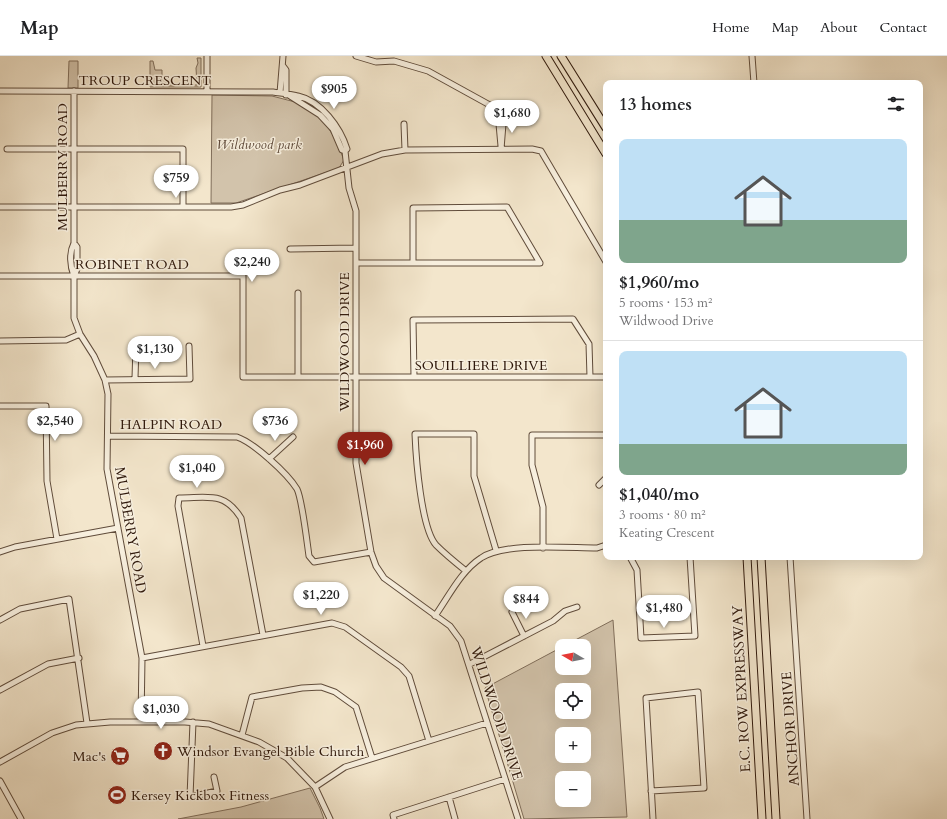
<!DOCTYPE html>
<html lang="en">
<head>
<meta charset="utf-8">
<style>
  :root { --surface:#fff; --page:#f6f6f6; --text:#202124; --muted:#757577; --line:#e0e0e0; --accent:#8f2418 }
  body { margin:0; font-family:Cardo,serif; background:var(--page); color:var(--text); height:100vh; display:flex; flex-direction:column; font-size:15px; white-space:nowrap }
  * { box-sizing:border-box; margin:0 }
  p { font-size:13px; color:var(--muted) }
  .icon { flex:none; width:22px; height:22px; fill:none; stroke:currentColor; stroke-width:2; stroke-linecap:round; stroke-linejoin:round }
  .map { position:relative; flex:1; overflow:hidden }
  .side { position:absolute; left:603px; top:24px; width:320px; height:480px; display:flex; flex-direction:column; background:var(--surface); border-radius:8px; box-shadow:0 4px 16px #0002 }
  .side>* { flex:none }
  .needle { width:26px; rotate:280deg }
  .fabs { position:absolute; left:555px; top:583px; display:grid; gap:8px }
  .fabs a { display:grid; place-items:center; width:36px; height:36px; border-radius:8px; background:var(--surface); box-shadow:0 4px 16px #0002; font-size:20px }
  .price { position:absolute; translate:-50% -34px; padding:0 9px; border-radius:14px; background:#fff; color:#222; font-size:13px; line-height:26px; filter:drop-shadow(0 1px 2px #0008) }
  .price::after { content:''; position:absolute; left:50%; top:24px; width:12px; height:9px; margin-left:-6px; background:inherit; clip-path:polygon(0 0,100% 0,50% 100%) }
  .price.active { background:var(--accent); color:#fff }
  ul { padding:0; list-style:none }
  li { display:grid; align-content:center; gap:8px; height:212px; padding:0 16px }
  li+li { border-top:1px solid var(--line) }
  li span { display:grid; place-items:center; height:124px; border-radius:8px; color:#555 }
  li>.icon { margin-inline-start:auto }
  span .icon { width:72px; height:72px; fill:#fffc; stroke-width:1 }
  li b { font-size:17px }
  h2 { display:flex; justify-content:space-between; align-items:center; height:48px; padding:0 16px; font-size:17px }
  header { display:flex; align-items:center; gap:24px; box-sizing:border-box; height:56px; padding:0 20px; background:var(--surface); border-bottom:1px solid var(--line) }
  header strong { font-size:19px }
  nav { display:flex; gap:22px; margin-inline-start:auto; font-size:14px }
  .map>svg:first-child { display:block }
</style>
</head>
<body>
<header>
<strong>Map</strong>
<nav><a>Home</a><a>Map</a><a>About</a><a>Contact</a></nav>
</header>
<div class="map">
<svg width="947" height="763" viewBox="0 0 947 763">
  <rect width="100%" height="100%" fill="#f3e6cc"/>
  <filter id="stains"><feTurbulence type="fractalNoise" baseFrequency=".005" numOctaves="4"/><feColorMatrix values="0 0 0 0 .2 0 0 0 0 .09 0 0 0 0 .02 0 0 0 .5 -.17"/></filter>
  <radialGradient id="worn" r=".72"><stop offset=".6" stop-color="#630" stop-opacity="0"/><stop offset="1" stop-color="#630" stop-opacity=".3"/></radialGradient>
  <path fill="#d2c3ab" stroke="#806e5b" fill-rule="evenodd" d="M197 2H201V31H150V5H153L155 14H162V23H169V29H197L196 12 198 7Z
    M69 5H78V32H68Z
    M212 39 272 40 299 47 322 62 336 84 344 104 339 112 236 147H211Z
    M613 564 627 761 524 763 485 632 562 591V612H584V590H564ZM562 634H584V656H562ZM562 678H584V700H562ZM562 722H584V744H562Z
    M310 732 320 752 324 763H178L241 751Z"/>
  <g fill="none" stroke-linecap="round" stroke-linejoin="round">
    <defs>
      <path id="minor" d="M356 0 376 6 394 5 428 15 497 53 503 68 501 93
        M752 0 754 27
        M283 10 286 14V39
        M0 35 273 36C279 37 292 38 298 40 321 45 340 71 347 93L345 95 349 132 356 155V407L371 496 376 510 384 522 450 570 461 585 518 763
        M74 35V187C69 197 70 210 74 220
        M207 36V0
        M280 37 283 0
        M290 40 320 59 333 73 342 94 345 95
        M404 68 405 94
        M501 90 499 68 501 64
        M7 93H183V151
        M0 151H231L243 149 280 134 300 129 382 98 405 94 532 93 541 95 606 206
        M74 187 77 191V213L74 220V262L80 278 94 300 105 324 108 338 107 413 142 602 141 666
        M290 193 356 192
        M356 207H540L507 151 413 152V207
        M0 220H243V321H606
        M0 285 66 284 80 278
        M298 321V237
        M414 321 413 264 573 263 589 288 590 321
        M135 322 136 290
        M105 324 190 323 189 290
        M0 350H46L47 425 57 483
        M108 380 237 381C254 387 287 417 297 433 302 443 307 486 309 500L314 506 371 496
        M269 403 293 381
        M599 429 606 422
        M543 492V451L532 409V379H606
        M0 496 15 491 118 472
        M630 501 637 514 641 582 695 580 690 501
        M790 501 807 763
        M466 515C456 507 445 498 436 489 421 472 416 402 415 378H474V420L496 494
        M512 556 524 580
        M435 560C449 540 461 515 481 502 504 486 568 492 597 492L606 489
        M0 564 20 553 69 543 87 667
        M203 590 178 450 179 442C208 442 224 435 241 462L263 579
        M142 602 332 567 345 571 401 611 409 620 429 685
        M470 608 553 565 565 555 577 551
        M0 634 48 608 79 602
        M193 666 190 741 217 735 214 721
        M242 679 252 641 302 632 321 631 335 636 356 651 372 702
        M0 706 52 677 76 669 110 666H185L209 668 259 686 287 702 315 731 330 763
        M0 725 21 763
        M315 731 345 711 487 667
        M651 735 704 732 698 636 646 642 653 763
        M449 741 455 763
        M394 763 393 759 505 723"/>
      <path id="highway" d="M546 0 606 98
        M561 0 606 72
        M747 501 762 763
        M761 501 776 763"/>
    </defs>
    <use href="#minor" stroke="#604c3b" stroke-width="7"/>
    <use href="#highway" stroke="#2f180b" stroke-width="9"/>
    <use href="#minor" stroke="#f7efde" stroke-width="5"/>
    <use href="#highway" stroke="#f3e6cc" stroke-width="7"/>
  </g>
  <defs>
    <symbol id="church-disc" viewBox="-11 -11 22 22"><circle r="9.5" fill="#8f2418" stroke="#f7efde"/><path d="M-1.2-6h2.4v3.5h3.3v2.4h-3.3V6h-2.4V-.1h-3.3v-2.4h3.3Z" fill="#fff"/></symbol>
    <symbol id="supermarket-disc" viewBox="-11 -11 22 22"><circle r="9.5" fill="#8f2418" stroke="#f7efde"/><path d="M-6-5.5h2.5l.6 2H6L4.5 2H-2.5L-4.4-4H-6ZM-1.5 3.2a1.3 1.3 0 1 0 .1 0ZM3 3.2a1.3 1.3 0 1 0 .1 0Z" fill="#fff"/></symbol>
    <symbol id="stadium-disc" viewBox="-11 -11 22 22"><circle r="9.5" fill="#8f2418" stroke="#f7efde"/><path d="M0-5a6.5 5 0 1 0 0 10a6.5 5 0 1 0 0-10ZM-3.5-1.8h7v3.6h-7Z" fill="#fff"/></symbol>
  </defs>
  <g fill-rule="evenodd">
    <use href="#church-disc" x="152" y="684" width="22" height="22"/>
    <use href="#supermarket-disc" x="109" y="689" width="22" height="22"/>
    <use href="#stadium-disc" x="106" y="728" width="22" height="22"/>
  </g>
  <g text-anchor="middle" stroke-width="3" stroke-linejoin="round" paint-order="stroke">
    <g font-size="14" fill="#2f180b" stroke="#f7efde">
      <text x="145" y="29">TROUP CRESCENT</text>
      <text transform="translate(62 111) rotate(-90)" y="5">MULBERRY ROAD</text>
      <text x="132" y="213">ROBINET ROAD</text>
      <text transform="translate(344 286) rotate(-90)" y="5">WILDWOOD DRIVE</text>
      <text x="481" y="314">SOUILLIERE DRIVE</text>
      <text x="171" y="373">HALPIN ROAD</text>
      <text transform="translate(131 474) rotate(80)" y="5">MULBERRY ROAD</text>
      <text transform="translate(741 633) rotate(-93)" y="5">E.C. ROW EXPRESSWAY</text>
      <text transform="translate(497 657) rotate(72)" y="5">WILDWOOD DRIVE</text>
      <text transform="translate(790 673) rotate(-94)" y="5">ANCHOR DRIVE</text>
    </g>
    <g font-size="14" font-style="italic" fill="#604b3b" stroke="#f7efde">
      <text x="259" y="93">Wildwood park</text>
    </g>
    <g font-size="14" fill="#2f180b" stroke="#f7efde" text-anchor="start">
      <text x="177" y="700">Windsor Evangel Bible Church</text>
      <text x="106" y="705" text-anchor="end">Mac's</text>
      <text x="131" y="744">Kersey Kickbox Fitness</text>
    </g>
  </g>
  <rect width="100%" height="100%" filter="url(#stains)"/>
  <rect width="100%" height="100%" fill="url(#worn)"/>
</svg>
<div class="fabs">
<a><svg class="needle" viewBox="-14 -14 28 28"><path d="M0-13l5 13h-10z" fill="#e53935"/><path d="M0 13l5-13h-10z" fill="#757577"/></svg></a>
<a><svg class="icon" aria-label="locate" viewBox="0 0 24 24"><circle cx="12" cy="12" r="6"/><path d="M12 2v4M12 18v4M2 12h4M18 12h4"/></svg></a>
<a>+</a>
<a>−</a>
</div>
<b class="price" style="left:334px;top:54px">$905</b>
<b class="price" style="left:512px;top:78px">$1,680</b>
<b class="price" style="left:176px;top:143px">$759</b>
<b class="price" style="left:252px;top:227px">$2,240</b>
<b class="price" style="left:155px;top:314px">$1,130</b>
<b class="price" style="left:55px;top:386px">$2,540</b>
<b class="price" style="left:275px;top:386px">$736</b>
<b class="price active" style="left:365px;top:410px">$1,960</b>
<b class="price" style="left:197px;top:433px">$1,040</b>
<b class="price" style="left:321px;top:560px">$1,220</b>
<b class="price" style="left:526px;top:564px">$844</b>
<b class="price" style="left:664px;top:573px">$1,480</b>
<b class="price" style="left:161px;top:674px">$1,030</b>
<section class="side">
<h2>13 homes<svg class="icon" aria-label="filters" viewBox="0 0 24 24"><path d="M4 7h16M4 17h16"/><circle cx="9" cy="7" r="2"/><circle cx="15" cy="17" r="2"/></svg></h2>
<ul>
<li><span style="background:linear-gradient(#bfe0f5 65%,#7fa58c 0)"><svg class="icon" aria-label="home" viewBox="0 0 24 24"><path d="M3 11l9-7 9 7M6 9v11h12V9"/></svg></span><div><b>$1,960/mo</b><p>5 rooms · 153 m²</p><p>Wildwood Drive</p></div></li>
<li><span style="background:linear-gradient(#bfe0f5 75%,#7fa58c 0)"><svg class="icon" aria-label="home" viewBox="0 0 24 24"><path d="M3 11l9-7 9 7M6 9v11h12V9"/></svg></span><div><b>$1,040/mo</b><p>3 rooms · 80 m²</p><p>Keating Crescent</p></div></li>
</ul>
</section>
</div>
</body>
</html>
